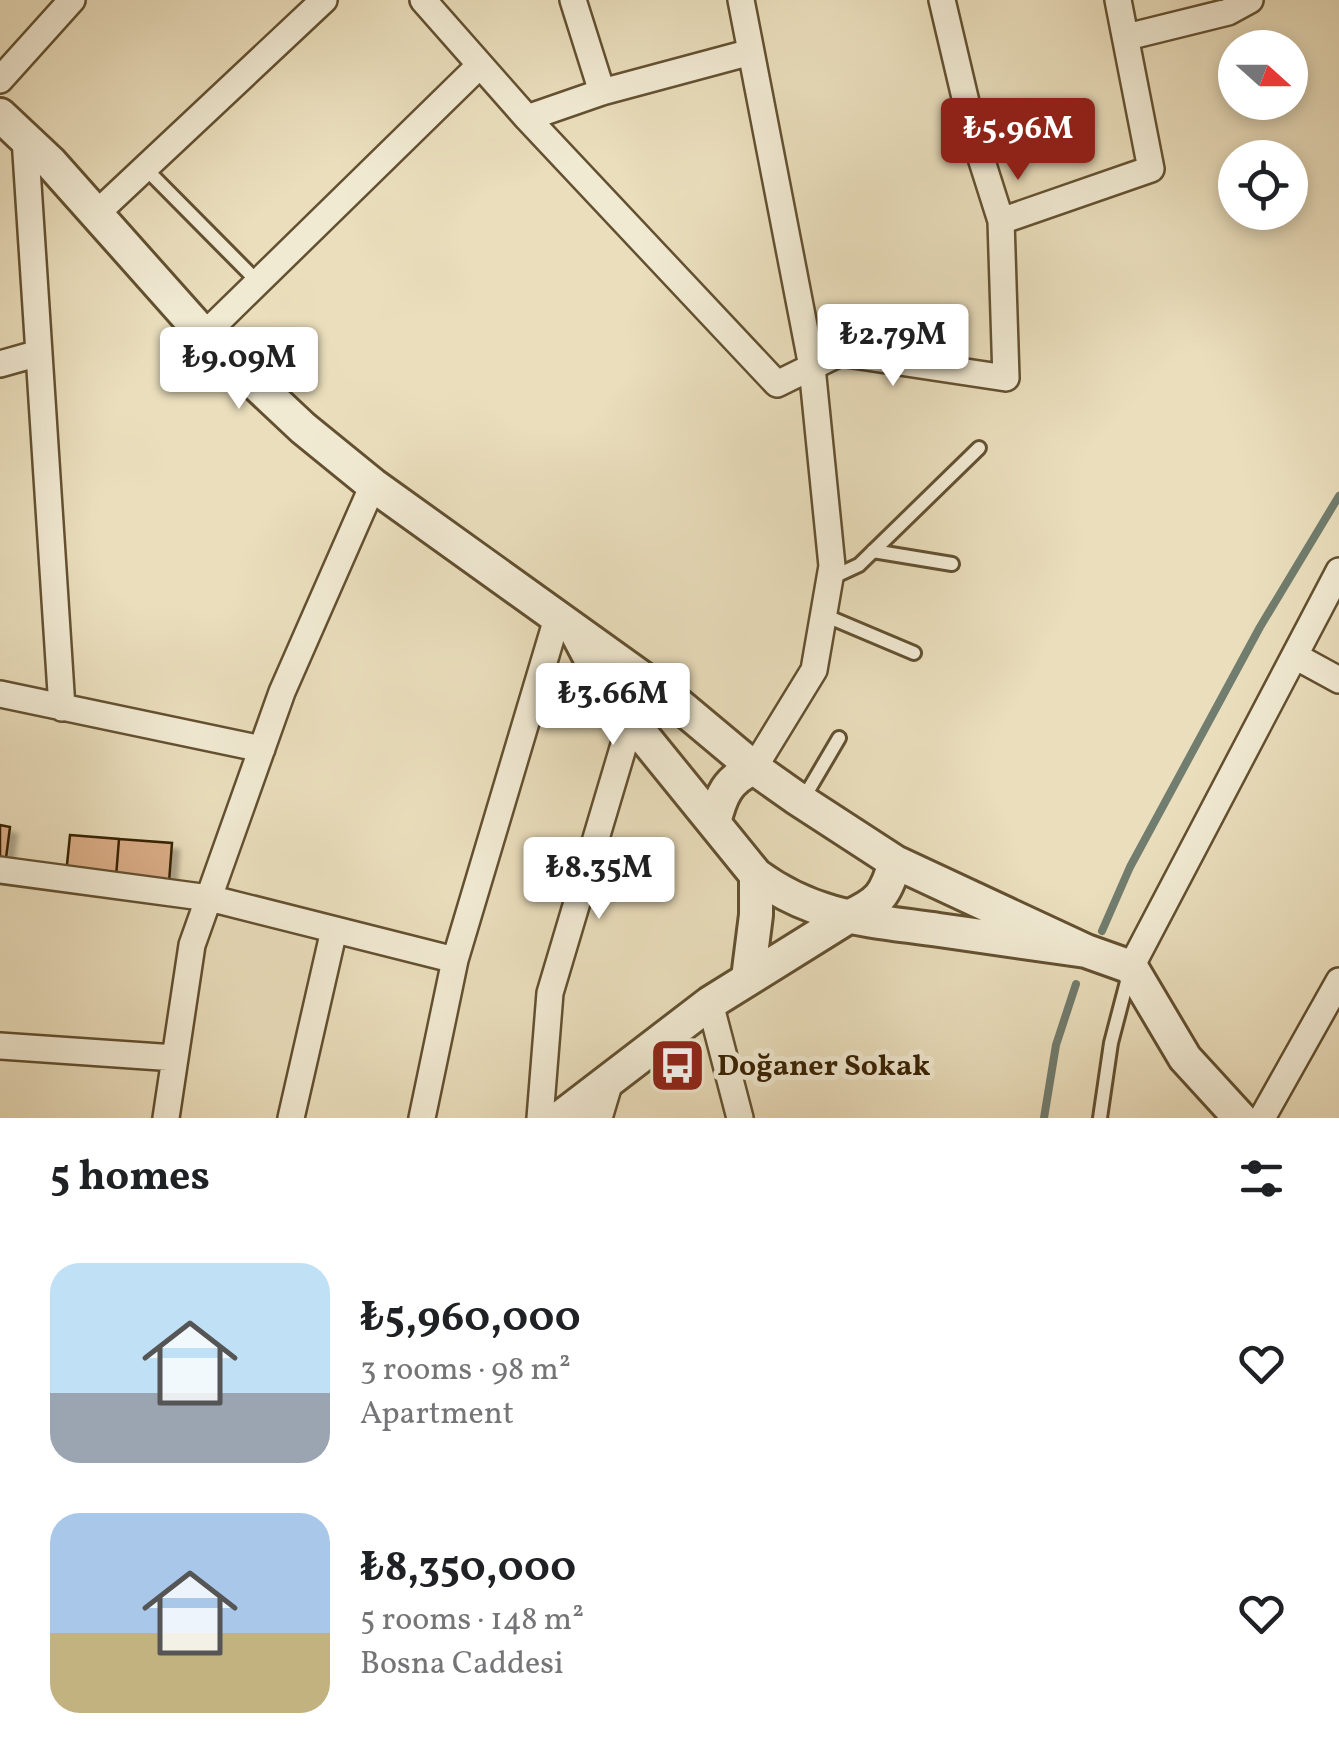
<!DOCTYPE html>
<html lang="en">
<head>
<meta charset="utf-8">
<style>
  :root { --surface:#fff; --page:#f2f2f2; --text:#202124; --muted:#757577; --accent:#8f2418 }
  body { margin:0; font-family:Vollkorn,serif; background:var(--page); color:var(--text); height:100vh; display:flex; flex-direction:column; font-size:38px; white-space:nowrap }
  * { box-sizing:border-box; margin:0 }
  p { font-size:32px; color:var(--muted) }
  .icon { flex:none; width:55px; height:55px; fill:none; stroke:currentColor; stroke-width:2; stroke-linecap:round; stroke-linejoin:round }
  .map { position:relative; height:1118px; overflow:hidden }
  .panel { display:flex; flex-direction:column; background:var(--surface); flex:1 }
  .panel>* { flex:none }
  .needle { width:65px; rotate:111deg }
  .tools { position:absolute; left:1218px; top:30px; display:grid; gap:20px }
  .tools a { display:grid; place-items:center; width:90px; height:90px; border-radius:50%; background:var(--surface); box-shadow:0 5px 15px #0003; font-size:50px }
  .price { position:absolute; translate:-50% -85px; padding:0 22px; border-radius:10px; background:#fff; color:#222; font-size:32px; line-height:65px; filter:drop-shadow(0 2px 5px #0008) }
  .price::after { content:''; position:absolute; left:50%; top:60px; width:30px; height:22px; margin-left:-15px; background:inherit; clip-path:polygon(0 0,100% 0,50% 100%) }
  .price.selected { background:var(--accent); color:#fff }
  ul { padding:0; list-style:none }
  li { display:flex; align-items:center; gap:30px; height:250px; padding:0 50px }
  li span { display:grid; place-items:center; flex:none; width:280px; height:200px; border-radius:30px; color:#555 }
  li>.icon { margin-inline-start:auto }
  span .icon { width:120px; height:120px; fill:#fffc; stroke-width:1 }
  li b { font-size:42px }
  h2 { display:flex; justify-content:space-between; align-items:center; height:120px; padding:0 50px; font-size:42px }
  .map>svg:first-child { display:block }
</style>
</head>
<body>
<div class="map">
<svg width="1339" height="1118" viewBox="0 0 1339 1118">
  <defs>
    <filter id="shadow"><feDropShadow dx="7" dy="7" stdDeviation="2.5" flood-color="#0004"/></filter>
  </defs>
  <rect width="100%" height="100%" fill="#eadebc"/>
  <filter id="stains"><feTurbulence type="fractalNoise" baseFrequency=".002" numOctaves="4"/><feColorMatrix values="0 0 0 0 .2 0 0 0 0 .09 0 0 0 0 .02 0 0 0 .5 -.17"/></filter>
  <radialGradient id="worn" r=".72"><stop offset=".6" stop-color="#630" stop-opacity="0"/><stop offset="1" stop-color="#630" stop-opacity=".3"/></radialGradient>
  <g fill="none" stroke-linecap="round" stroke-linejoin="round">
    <path stroke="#717d6e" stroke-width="8" d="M1102 931 1130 867 1260 627 1339 496
      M1044 1118 1056 1045 1076 984"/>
  </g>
  <path fill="#dbae88" stroke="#362001" stroke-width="2.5" filter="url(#shadow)" d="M0 825 10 827 5 866H0Z
    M70 835 119 839 116 877 66 874Z
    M119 839 172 843 169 882 116 877Z"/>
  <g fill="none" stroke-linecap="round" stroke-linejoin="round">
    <defs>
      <path id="service" d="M145 168 258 282
        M873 551 952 564
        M831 578 859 565 979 448
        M824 615 914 653
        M802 801 839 738
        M1100 1118 1111 1043 1129 974"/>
      <path id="minor" d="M423 0 527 118 777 384 840 353 1006 378 1001 221 974 136 942 0
        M573 0 602 92
        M741 0 812 367 832 566 814 670 754 768
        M1127 37 1228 12 1250 0
        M0 80 72 0
        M527 118 602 92 751 52
        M25 138 62 708
        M96 214 324 0
        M1001 221 1151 169 1118 0
        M204 335 480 65
        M0 364 39 353
        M1295 656 1339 680
        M0 694 262 749
        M0 870 209 898 455 960
        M1131 967 1339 571
        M710 1003 740 1118
        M0 1046 175 1058
        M166 1118 192 945 282 692 373 485
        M291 1118 334 930
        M422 1118 455 960 558 615
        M540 1118 550 993 631 721
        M599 1118 611 1078
        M1262 1118 1339 981"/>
      <path id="tertiary" d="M0 115 50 162 204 335 303 428 373 485 674 701 754 768 795 797 895 862C886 895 879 903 848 917L710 1003 560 1118
        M578 635 604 684 631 721 756 875C816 919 869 920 939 930 988 937 1037 944 1086 951
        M714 823C721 795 727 780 754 768
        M895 862 1086 951 1131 967 1185 1058 1240 1118
        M748 978 756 915V875"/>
    </defs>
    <use href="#service" stroke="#635030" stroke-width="18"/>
    <use href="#minor" stroke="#635030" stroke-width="30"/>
    <use href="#tertiary" stroke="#635030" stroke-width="38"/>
    <use href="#service" stroke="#f1ead3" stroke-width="12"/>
    <use href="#minor" stroke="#f1ead3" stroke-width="25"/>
    <use href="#tertiary" stroke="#f1ead3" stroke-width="32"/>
  </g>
  <defs>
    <symbol id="bus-square" viewBox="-11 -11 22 22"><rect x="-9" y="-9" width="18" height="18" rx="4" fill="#8f2418" stroke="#f1ead3"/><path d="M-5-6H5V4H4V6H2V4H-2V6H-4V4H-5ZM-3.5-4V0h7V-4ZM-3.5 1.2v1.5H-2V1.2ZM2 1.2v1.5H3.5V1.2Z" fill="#fff"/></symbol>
  </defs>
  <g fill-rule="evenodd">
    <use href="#bus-square" x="646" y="1034" width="63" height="63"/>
  </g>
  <g text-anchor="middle" stroke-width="10" stroke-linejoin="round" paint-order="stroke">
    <g font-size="30" font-weight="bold" fill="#362001" stroke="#f1ead3" text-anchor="start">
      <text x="717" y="1075">Doğaner Sokak</text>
    </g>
  </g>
  <rect width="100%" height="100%" filter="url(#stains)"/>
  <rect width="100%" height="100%" fill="url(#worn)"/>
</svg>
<div class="tools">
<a><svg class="needle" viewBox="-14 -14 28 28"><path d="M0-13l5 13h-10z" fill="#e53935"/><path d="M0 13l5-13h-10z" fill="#757577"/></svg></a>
<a><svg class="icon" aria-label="locate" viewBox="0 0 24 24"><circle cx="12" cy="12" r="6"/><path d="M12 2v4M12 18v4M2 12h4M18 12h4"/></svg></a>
</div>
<b class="price selected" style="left:1018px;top:183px">₺5.96M</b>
<b class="price" style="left:893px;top:389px">₺2.79M</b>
<b class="price" style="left:239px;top:412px">₺9.09M</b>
<b class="price" style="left:613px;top:748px">₺3.66M</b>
<b class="price" style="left:599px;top:922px">₺8.35M</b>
</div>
<section class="panel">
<h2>5 homes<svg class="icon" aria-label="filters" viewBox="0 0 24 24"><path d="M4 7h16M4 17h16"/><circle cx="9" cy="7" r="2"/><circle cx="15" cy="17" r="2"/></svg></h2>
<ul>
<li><span style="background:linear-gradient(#bfe0f5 65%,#9aa5b1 0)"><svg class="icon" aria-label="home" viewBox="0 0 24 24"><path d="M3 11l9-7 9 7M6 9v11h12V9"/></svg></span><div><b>₺5,960,000</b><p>3 rooms · 98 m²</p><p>Apartment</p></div><svg class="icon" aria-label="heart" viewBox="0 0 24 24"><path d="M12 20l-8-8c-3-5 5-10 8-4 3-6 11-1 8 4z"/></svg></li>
<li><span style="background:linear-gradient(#a9c7e8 60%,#c2b280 0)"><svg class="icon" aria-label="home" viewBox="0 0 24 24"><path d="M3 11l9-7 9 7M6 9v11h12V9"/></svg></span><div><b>₺8,350,000</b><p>5 rooms · 148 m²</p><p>Bosna Caddesi</p></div><svg class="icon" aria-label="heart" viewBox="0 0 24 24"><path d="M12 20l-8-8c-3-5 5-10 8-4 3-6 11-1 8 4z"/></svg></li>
</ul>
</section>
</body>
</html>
